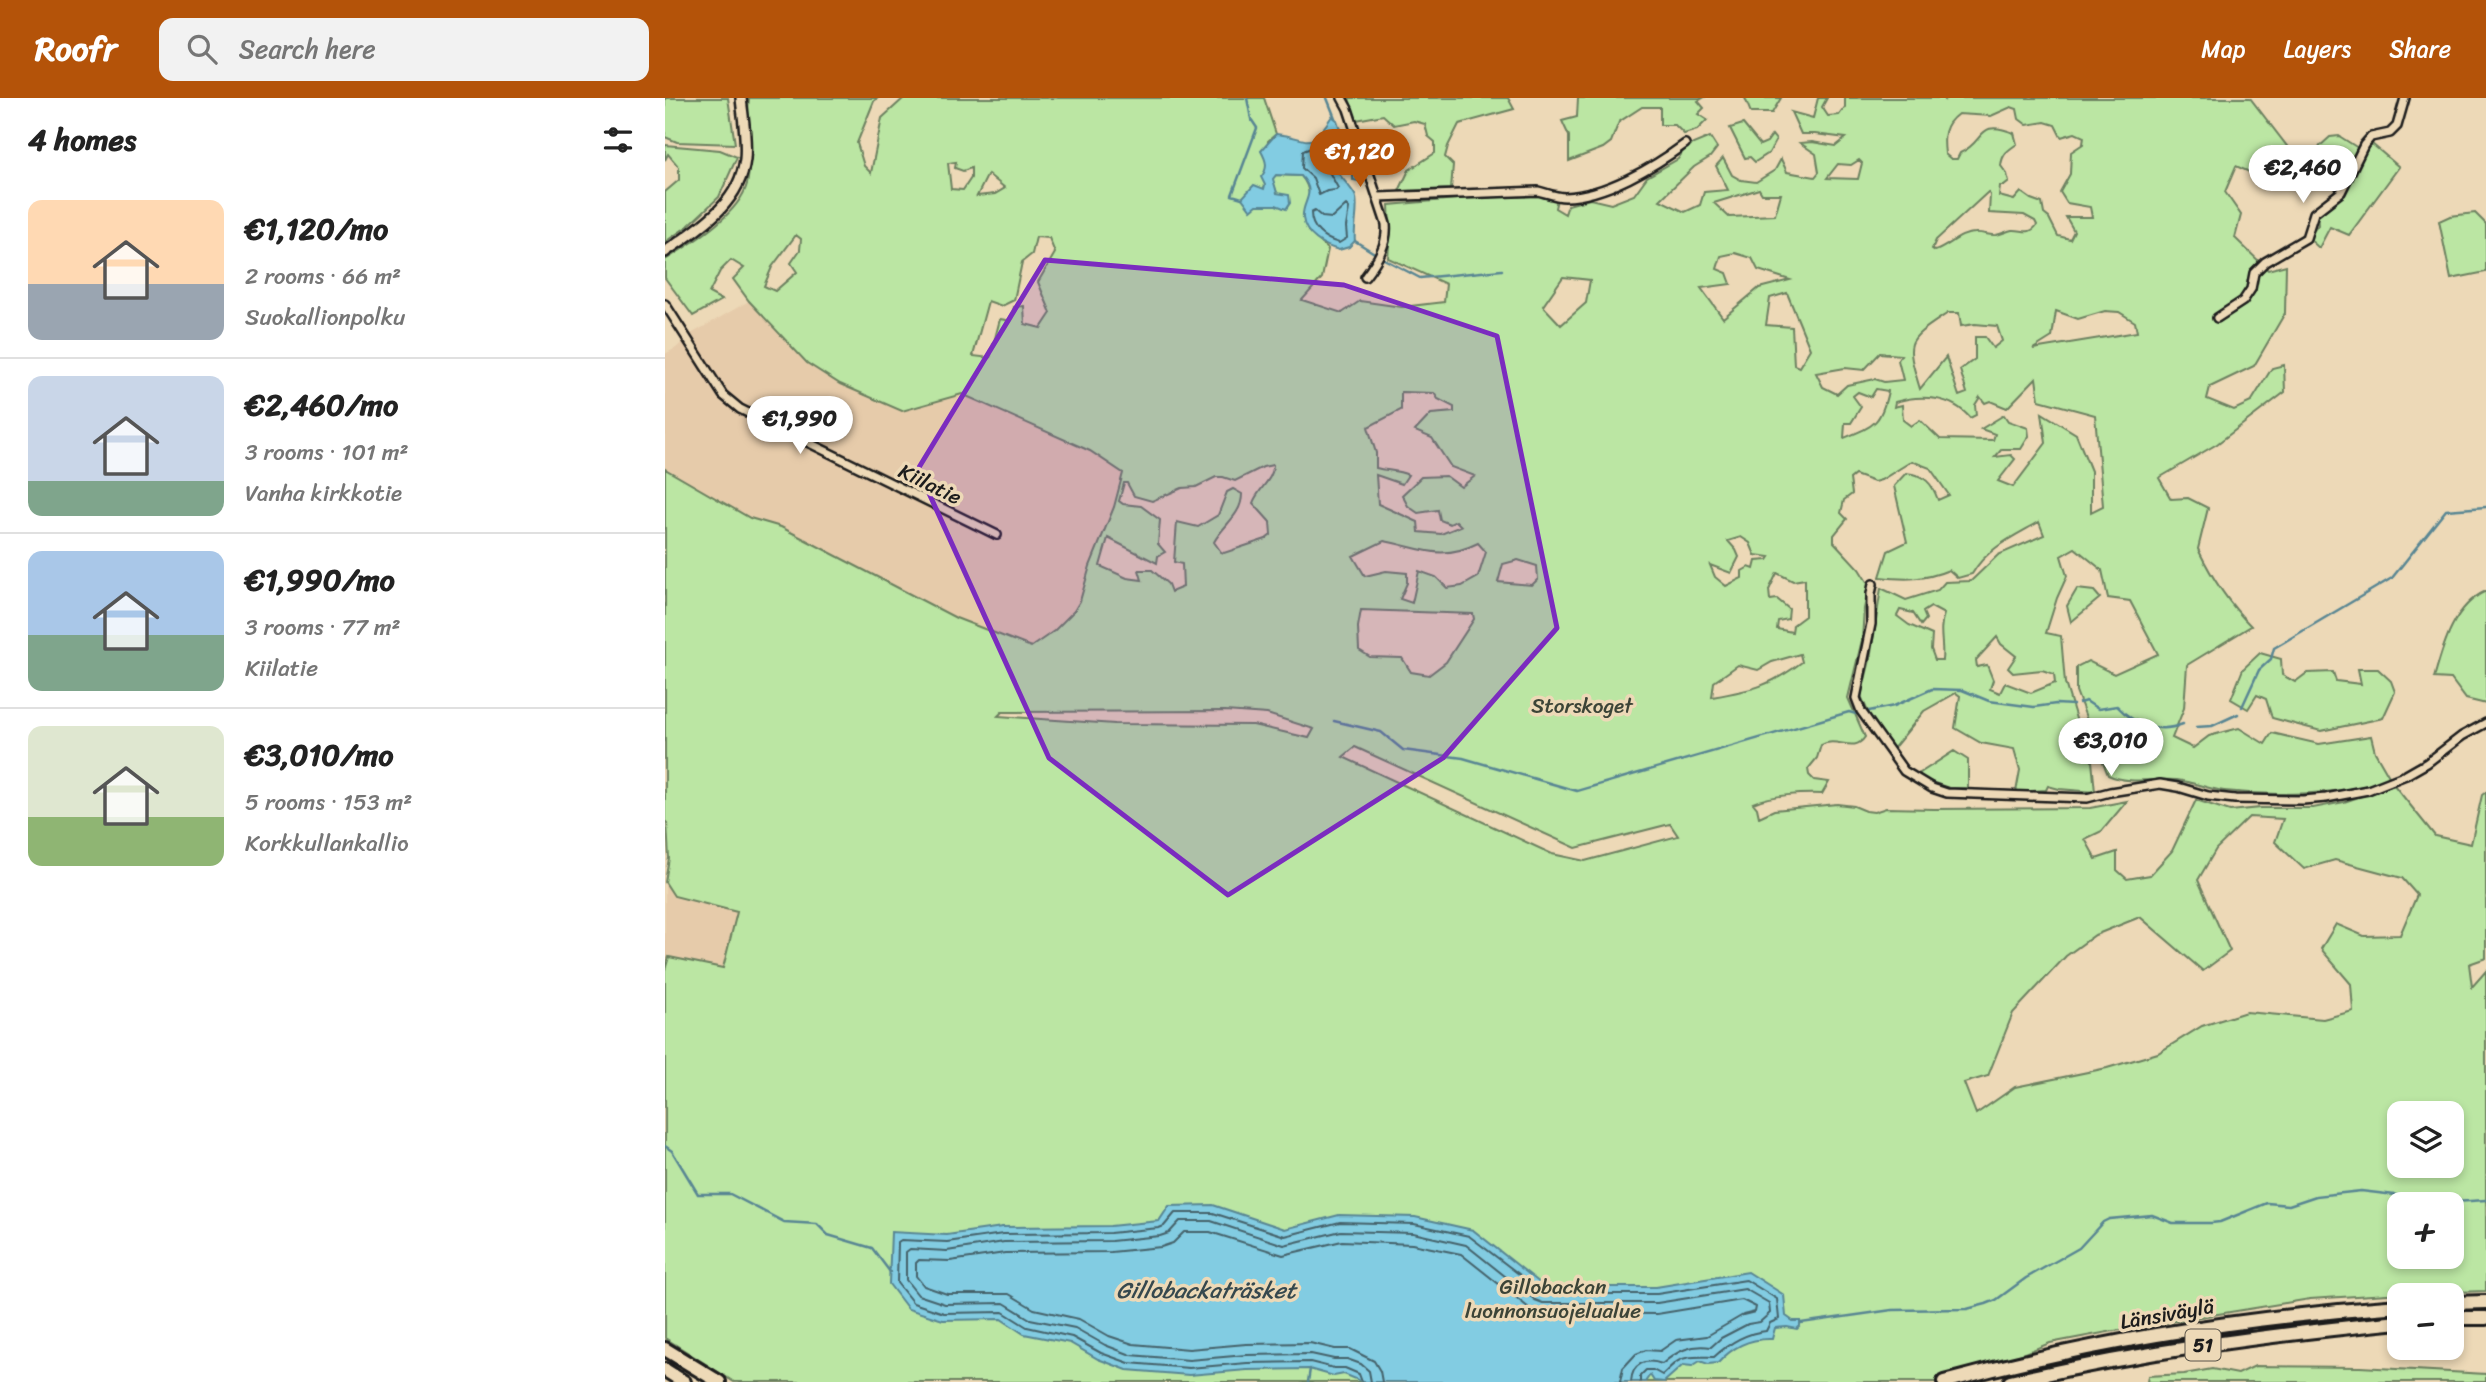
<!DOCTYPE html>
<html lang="en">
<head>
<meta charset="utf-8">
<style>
  :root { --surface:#fff; --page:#f2f2f2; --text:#222; --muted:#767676; --line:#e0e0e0; --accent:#b45309 }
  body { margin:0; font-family:Sriracha,sans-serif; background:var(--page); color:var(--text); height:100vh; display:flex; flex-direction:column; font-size:26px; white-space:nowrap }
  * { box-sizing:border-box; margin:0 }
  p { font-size:23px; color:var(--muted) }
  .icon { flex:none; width:38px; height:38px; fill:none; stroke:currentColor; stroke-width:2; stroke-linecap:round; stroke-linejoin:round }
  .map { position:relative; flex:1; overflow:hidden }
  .details { display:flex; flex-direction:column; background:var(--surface); width:665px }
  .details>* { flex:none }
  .fabs { position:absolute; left:1722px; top:1003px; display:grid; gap:14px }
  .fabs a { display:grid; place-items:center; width:77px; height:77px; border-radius:14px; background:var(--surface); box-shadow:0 4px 10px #0003; font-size:35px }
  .price { position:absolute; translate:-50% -60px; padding:0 16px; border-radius:24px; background:#fff; color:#222; font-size:23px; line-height:46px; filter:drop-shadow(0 2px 4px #0008) }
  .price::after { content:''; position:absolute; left:50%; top:42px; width:21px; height:16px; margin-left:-10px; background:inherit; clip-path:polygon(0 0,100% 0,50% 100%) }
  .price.current { background:var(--accent); color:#fff }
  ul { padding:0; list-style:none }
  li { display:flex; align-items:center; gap:21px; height:175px; padding:0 28px }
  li+li { border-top:2px solid var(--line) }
  li span { display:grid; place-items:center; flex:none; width:196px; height:140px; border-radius:14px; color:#555 }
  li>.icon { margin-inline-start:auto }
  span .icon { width:84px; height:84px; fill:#fffc; stroke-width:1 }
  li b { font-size:30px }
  h2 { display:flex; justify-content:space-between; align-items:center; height:84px; padding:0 28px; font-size:30px }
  header { display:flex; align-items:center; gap:42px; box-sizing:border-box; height:98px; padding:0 35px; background:var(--accent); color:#fff }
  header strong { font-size:33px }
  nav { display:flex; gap:38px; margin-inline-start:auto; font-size:24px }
  .search { width:490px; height:63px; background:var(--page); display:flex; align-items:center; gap:18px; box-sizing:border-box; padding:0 24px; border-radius:14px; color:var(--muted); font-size:26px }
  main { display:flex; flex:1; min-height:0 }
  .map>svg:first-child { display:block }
</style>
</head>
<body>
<header>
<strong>Roofr</strong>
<div class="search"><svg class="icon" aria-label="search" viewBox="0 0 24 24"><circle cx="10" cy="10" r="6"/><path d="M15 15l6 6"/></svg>Search here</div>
<nav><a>Map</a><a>Layers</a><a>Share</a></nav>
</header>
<main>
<section class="details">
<h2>4 homes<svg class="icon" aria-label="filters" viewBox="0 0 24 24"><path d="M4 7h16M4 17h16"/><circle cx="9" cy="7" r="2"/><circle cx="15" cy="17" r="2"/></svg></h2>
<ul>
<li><span style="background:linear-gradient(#ffd9b3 60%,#9aa5b1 0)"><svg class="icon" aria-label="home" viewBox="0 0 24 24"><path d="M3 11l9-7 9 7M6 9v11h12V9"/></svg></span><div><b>€1,120/mo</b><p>2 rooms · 66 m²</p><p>Suokallionpolku</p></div></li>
<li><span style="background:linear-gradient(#c9d6e8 75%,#7fa58c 0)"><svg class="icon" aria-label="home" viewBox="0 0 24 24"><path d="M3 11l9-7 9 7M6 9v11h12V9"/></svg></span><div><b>€2,460/mo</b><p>3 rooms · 101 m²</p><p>Vanha kirkkotie</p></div></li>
<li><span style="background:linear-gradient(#a9c7e8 60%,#7fa58c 0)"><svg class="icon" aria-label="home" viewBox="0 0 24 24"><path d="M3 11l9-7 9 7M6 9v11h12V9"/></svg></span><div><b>€1,990/mo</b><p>3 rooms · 77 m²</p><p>Kiilatie</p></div></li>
<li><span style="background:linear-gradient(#dfe7d0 65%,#8fb573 0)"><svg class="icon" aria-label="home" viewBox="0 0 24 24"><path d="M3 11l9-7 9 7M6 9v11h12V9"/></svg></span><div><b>€3,010/mo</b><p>5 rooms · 153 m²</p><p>Korkkullankallio</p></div></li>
</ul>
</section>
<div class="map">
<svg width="1821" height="1284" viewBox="0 0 1821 1284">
  <rect width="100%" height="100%" fill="#edd9b7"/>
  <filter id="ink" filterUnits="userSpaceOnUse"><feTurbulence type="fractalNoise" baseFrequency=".0143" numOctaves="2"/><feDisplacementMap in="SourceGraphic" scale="14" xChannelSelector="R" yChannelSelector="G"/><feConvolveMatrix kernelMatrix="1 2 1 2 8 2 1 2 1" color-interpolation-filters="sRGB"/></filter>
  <g filter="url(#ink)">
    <path fill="#e6cbaa" d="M84 203 142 265 176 286 237 313 297 296 425 353 458 374 449 409 425 468 415 503 409 513 389 533 366 549 291 520 116 429 85 420 0 371V256L11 250 26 236Z
      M0 784 9 798 72 813 58 870 4 859 0 872Z"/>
    <path fill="#bbe6a3" stroke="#6c8160" stroke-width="2" fill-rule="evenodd" d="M0 0H63L70 46 12 44 0 39Z
      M84 0H213L209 3 192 45 199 68 206 75 217 20 239 0H599L611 36 603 43 600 87 592 107H611L612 95 607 81 611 77 636 78C649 92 644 116 643 133L663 151 657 180 637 202 677 215 695 203 737 209 779 204 781 186 723 160 725 134 724 107 803 100 873 98 892 101 890 110 900 116 903 107 925 101 946 106 969 97 982 79 1013 61 1021 49 1045 39 1052 50 1045 59 1029 69 995 102 1020 114 1035 107 1039 94 1063 92 1051 68 1058 60 1067 77 1076 82 1091 84 1110 72 1116 61 1122 74 1150 79 1154 74 1151 56 1135 45 1147 44 1171 48 1181 40 1150 36H1136L1126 14 1148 20 1153 0H1162L1157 9 1163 18 1174 17 1180 9V0H1279L1280 2 1282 0H1585L1648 82 1623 91 1571 68 1560 94 1576 117 1570 140 1603 172 1621 167 1620 215 1589 268 1545 289 1542 301 1569 312 1586 304 1607 270 1619 267 1620 294 1552 346 1494 380 1506 401 1523 400 1543 410 1533 451C1547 480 1563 505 1586 528L1522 567 1519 610 1507 640 1528 650 1544 638 1574 630 1600 646 1607 635 1654 646 1706 638 1710 654 1725 680C1682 698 1606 698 1559 693 1543 691 1528 684 1512 682 1489 680 1465 687 1443 677L1411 593V569L1423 563 1449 576 1493 556 1465 503 1443 500 1437 472 1410 450 1396 458 1402 478 1392 500 1381 535 1396 538 1400 585 1419 647 1427 663 1430 694 1394 691 1383 688 1381 692 1351 694 1355 672 1349 651 1316 645 1290 630 1295 598 1291 595 1259 613 1228 651 1207 623 1196 598 1205 562 1216 490 1241 502 1273 492 1280 484 1306 483 1333 457 1379 437 1374 424C1348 439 1322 450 1307 476L1293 480 1284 472C1260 482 1240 482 1215 479L1223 453 1242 444 1229 388 1241 375C1260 377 1267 385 1273 402L1284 397 1265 370 1247 363 1216 382 1209 384 1190 377 1185 381 1187 396 1179 402 1176 415 1182 421 1169 437V444L1194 471 1204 487 1199 511 1197 542 1183 600 1200 639C1189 656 1172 638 1156 647L1152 660 1143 671 1144 677 1149 682 1164 684 1157 696C1138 695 1106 697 1088 705L1092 710 1094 719 1109 712 1172 706 1189 708 1201 713 1209 714 1221 710 1269 711 1425 710 1462 703 1437 733 1420 741 1431 761 1452 754V772L1462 781 1485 777 1507 753 1531 702 1565 713 1595 710H1648L1679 704 1729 687 1770 738 1806 746 1817 697 1821 694V860L1804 866 1807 889 1821 873V1193L1722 1196 1645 1201 1443 1234 1385 1245 1286 1284H69L0 1240V872L4 859 58 870 72 814 9 798 0 784 4 760 2 725 0 723V371L85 420 116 429 291 520 366 549 389 533 409 513 415 503 425 468 449 409 458 375 425 353 297 296 237 313 175 286 142 265 84 203 68 181 79 170 66 162 55 173 44 195 57 202 28 218 0 180V162C25 146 74 117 82 86 84 78 84 68 85 59 86 40 81 20 84 0ZM1346 9 1352 11 1354 21 1362 27 1380 24 1390 27 1396 39 1410 35 1419 39 1418 46 1406 54 1405 76 1395 94 1402 105 1425 109 1427 119H1401L1409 133 1405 141 1393 138 1384 120 1379 116 1377 105 1366 101 1356 94 1349 102 1334 98 1335 88H1339L1344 84 1342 76 1336 68C1337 56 1343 52 1352 46L1349 35C1311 20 1321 44 1295 55L1292 61H1286L1280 56C1278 39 1278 27 1293 16L1326 18ZM1194 62 1197 65 1193 81 1162 80 1173 66 1186 67ZM291 64 290 70 298 73 306 70V80L298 92 286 91 283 65ZM323 76 340 90 330 96 312 98ZM1094 91 1097 96H1116L1110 117 1064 119 1049 105ZM1323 94 1325 97 1324 115 1359 117 1370 123 1372 127C1364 138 1358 131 1347 132 1342 133 1337 136 1331 137 1324 138 1317 134 1310 135 1294 135 1285 148 1270 153L1267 151 1271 142ZM131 137 136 141 135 152 126 165 132 174 110 193 99 188 107 169ZM371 139 384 140 390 155 373 184 386 215 376 230 360 226 359 208 349 209 346 223 335 221 325 260 308 258 323 203 337 208 349 202 357 164 367 156ZM1070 155 1087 160 1093 172 1125 182 1094 190 1058 220 1036 190 1066 186 1062 175 1052 171 1056 158ZM898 179 925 182 921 205 896 227 878 208ZM1122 195 1145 251 1134 269 1129 267 1127 229 1101 227 1105 200ZM1391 213 1413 221 1440 213 1454 214 1470 224 1472 234 1368 251 1387 239ZM1283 215H1294L1296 228 1310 226 1332 228 1337 243 1328 250 1320 239H1310V261L1295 272 1302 295 1294 298 1281 259 1255 291C1240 241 1240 244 1283 215ZM1215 255 1236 257 1233 262 1238 282 1219 284 1210 281 1182 287 1172 296 1158 289 1151 275 1180 270 1199 272ZM1371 280 1374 302 1430 317 1438 408 1426 414V373L1411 336 1377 315 1381 345 1348 389 1333 383 1350 361 1346 357 1330 359 1337 351H1356L1364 338 1363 330 1343 323 1339 317 1316 331 1330 336 1328 342 1275 341 1255 322 1246 328 1238 322 1237 307 1229 309 1230 304C1256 296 1287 298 1305 320L1311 317 1310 307 1315 299 1320 305 1325 303 1342 310ZM1211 291 1223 293C1216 326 1209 328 1179 340L1180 325H1186L1196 309 1188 298 1193 294 1206 299ZM736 294 769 295 773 301 789 309V314L766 316 750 333 767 340 786 369 810 378 796 389 781 378 756 379 737 397 743 408 753 415 773 412 775 422 785 426 791 423 796 428 776 436 754 434 753 424 713 406 711 377 737 386 743 377C733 372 722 373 711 370V355L703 329 736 312ZM608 367C609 381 593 391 588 405L605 424 606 437 601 441 559 455 556 454 549 444C558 427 577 417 577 396L568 391 562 394 553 417 533 429 512 424 509 464 517 466 518 489 506 494 503 486 487 472H474L477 482 462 480 435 468 443 440 492 465 493 458 500 454 493 446 495 422 476 408 458 406 454 403 459 385H462L469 398 487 403 517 390 531 389 551 379H558L570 383 598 369ZM1076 439 1085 445 1090 457 1105 459 1103 462 1091 463 1089 471 1084 469 1077 473V480L1061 488 1050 479 1045 467 1066 475 1074 459 1071 452 1063 443ZM719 443C757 450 775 464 813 445L821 454 813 479 797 488 782 490 771 479 754 473 747 505 735 501 742 485V475L721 473 700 478 688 458ZM853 462 872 468 873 481 867 487 833 484 838 466ZM1112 475 1128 483 1140 481V518L1128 527 1127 534 1112 531 1113 523 1123 521 1124 511 1112 501 1105 502 1104 492ZM1266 509 1279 516C1273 533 1279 546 1277 562H1270L1266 551 1267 537 1244 527 1232 518 1235 512 1248 515 1256 527 1261 521 1258 514ZM696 512 808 516 809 521 781 564 764 577 746 574 737 560 705 559 694 552 693 529ZM1332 539 1336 546 1351 558 1343 570 1348 575 1377 572 1389 576 1390 585 1366 595 1340 585 1335 595 1325 591 1328 582 1322 567 1312 569 1311 562ZM1135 556 1137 564C1104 589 1086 592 1047 599L1049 584 1073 567 1093 572 1107 564ZM560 613 602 616 649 631 644 640 588 627 450 626 333 618 337 614ZM690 649 911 750 1005 726 1013 738 920 763 887 756 678 659ZM1584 719 1618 721 1610 744 1639 771 1670 762 1737 780 1752 797 1735 837 1699 838 1671 826 1656 851 1686 886 1688 913 1658 921 1581 914 1537 928 1493 955 1442 970 1350 989 1311 1016 1299 985 1323 978 1348 915 1401 858 1430 837 1475 819 1538 873 1565 853 1533 782 1551 751ZM1734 1015H1787V1068H1734ZM1734 1106H1787V1158H1734Z
      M684 0H843L849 11 794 26 783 48 780 59 788 67 786 91 734 93 744 72 770 55V44L763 38 760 26 749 23 729 27 718 17 691 22Z
      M913 0H1038L1033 3 1039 10 1033 16 1042 22 1032 32 1019 36 1010 27H995V9H977L954 24 946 44 938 50 904 63V38L897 23 912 19Z
      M1080 0H1116L1107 15H1086Z
      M1078 26 1095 47 1102 44 1107 37 1111 42 1104 55 1090 64 1085 59 1080 60 1065 30Z
      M1674 38 1693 50 1675 87C1661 86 1656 71 1650 60L1655 48 1665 39Z
      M1707 46 1734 69 1684 137 1665 129 1654 150 1643 140 1653 127 1652 116 1674 98 1697 54Z
      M0 47 55 52 72 59 54 99 23 128 0 144V94L14 82V69L3 56 0 62Z
      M1810 115 1821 126V174L1786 181 1774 123 1785 118Z
      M1412 491 1429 493 1435 500 1406 524 1402 508Z
      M1821 493V606L1801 601 1786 581 1769 580C1778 548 1788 508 1821 493Z
      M1595 555 1616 561 1617 577 1630 584 1642 575 1668 574 1671 583 1696 586 1693 571H1713L1726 583 1730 594 1718 620 1656 633 1607 620 1601 601 1592 597 1583 611 1566 601 1578 571Z
      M1289 653 1303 662V690H1284L1255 680V675Z
      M1590 1268 1695 1269 1821 1276V1284H1482L1483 1278 1519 1276 1547 1271 1573 1276Z"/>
    <path fill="#82cce2" stroke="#598693" stroke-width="2" d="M667 18 672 22 685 63 695 66 703 75 698 84 688 82V74L675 62 670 63 669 69C675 79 685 88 690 97 695 106 688 130 690 143L684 149 674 152C659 148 640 138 638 120 636 103 653 96 636 78L611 77 608 81 612 95 624 97 625 105 621 111 611 107H592L586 112 577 100 589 87 599 91 600 87 596 79C604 70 601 62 596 53L611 36C646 39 642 56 667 18Z
      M548 1107 620 1131 674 1117 750 1119 808 1132 880 1189H991L1083 1174 1119 1197 1121 1218 1128 1223H1135V1228L1132 1231 1122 1229 1110 1230 1107 1241C1085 1240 1067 1249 1053 1265L1043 1266 1035 1263 1027 1268 1018 1267 999 1284 989 1283 985 1277 980 1284H698L679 1276 669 1278 644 1271 582 1272 524 1277 462 1272 433 1261 405 1245 359 1236 336 1221 278 1222 243 1211 224 1186 226 1134 282 1137 337 1129 445 1128 494 1123 504 1108Z"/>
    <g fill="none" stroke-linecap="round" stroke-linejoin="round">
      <path stroke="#45626b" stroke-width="2" d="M664 35 669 37 673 52 664 59 663 72 673 90 671 92 662 93 654 97 648 80 637 70 638 53 649 49Z
        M681 107 684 110 681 129 682 140 674 145C659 141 646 131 646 115L650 113 657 119 667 120Z
        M697 1284 694 1276 680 1270H669L645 1264 582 1265 524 1270 464 1265 436 1255 407 1239 362 1229 338 1214 279 1215 248 1205 232 1185 233 1144 236 1142 282 1144 338 1136 445 1135 494 1130 499 1128 510 1115H548L620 1138 675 1124 749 1126 804 1138 880 1196H992L1081 1182 1112 1201 1114 1221 1105 1225 1101 1233C1080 1235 1064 1245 1049 1259 1040 1259 1024 1257 1015 1262 1008 1265 1002 1273 997 1277L988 1272H981L975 1278V1284
        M706 1284 704 1273 696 1266 682 1261H669L646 1256 581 1257 524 1262 466 1257 440 1247 410 1230 365 1221 339 1205 280 1206 253 1197 241 1182V1154L245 1151 282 1153 339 1144 446 1143 495 1138 504 1135 515 1123H546L619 1147 676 1133 748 1135 801 1147 870 1202 878 1205H992L1080 1191 1104 1205 1105 1215 1095 1224 1083 1226 1056 1240 1046 1249C1026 1246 1012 1253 997 1266 981 1260 967 1265 966 1284
        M717 1284 715 1273 709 1263 685 1251H670L645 1245 581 1246 524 1251 468 1246 444 1238 414 1221 369 1211 344 1196H282L259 1188 251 1178V1165L254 1162 285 1163 340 1155 446 1154 496 1149 508 1145 519 1134H545L618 1157 677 1143 747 1146 796 1156 864 1210 877 1215 992 1216 1077 1202 1091 1209 1090 1214 1078 1217 1042 1238 1011 1242 995 1253 981 1252 971 1256 958 1270 955 1284"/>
      <path stroke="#598693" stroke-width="2.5" d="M662 0 670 20
        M577 100 567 97 592 30 586 21 582 0
        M690 143 711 156
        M717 160 755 180 837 172
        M1414 605 1421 603 1433 611 1452 608C1470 627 1493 636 1518 626
        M1577 609 1594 572 1606 561 1609 550 1727 480 1781 412 1821 409
        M1199 614 1229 608 1267 591 1297 592 1324 603 1369 609 1391 606 1408 607
        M669 623 716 634 738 652 798 660 912 693 1184 614 1191 616
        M1531 629 1547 628 1573 616
        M0 1048 7 1053 33 1096H65L119 1124 152 1126 163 1137 207 1150 225 1174
        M1136 1225 1227 1212 1302 1211 1321 1206 1331 1202 1361 1180 1414 1150 1438 1124 1444 1121 1487 1117 1508 1125H1546L1555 1124 1602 1105 1624 1107 1651 1098 1696 1093 1789 1104 1821 1102
        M643 1284 645 1271"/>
      <defs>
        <path id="minor" d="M677 0 683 11 721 126C723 146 712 163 700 179
          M713 99 873 93C881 95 891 99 900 99 940 98 989 69 1020 46
          M0 206 58 297 75 311 332 437
          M1552 220 1578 203 1586 191 1589 175 1600 164 1641 140 1649 115 1676 94 1699 47 1706 39 1725 35 1732 28 1740 0
          M1208 486 1206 496V526L1191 600 1196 613 1239 673 1267 690 1282 695 1422 700 1445 694 1495 686 1513 689 1543 698 1570 701 1638 702 1661 700 1703 692 1741 677 1762 665 1797 638 1821 625"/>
        <path id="tertiary" d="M0 154C34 130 75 106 80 61 82 41 78 20 76 0"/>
        <path id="motorway" d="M1787 1205 1821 1204
          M1787 1220H1821
          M0 1251 54 1284
          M0 1272 19 1284
          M1279 1284C1428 1243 1580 1219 1734 1208
          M1345 1284C1473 1254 1603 1237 1734 1224"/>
      </defs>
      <use href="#minor" stroke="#1c1c1c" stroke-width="12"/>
      <use href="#tertiary" stroke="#1c1c1c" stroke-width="14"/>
      <use href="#motorway" stroke="#1c1c1c" stroke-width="18"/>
      <use href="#minor" stroke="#edd9b7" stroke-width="7"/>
      <use href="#tertiary" stroke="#edd9b7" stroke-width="9"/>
      <use href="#motorway" stroke="#edd9b7" stroke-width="12"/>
    </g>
  </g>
  <path fill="#7b2cbf" fill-opacity="0.2" stroke="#7b2cbf" stroke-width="5" stroke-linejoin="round" d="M380 162 679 187 832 238 892 530 778 660 563 797 384 660 253 371Z"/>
  <g text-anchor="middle" stroke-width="7" stroke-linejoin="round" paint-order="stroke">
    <rect fill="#edd9b7" stroke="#5b554a" stroke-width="2" x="1520.5" y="1231.5" width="35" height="31" rx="5"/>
    <g font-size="19" font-weight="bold" fill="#1c1c1c">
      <text x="1538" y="1254">51</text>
    </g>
    <g font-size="21" fill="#1c1c1c" stroke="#edd9b7">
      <text transform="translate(265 386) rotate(26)" y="7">Kiilatie</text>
      <text transform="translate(1502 1216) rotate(-10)" y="7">Länsiväylä</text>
    </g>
    <g font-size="21" fill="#3c4437" stroke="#edd9b7">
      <text x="917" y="615">Storskoget</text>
      <text x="888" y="1196">Gillobackan<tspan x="888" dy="24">luonnonsuojelualue</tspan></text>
    </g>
    <g font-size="23" font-style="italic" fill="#36484e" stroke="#edd9b7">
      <text x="541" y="1200">Gillobackaträsket</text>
    </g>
  </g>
</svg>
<div class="fabs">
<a><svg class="icon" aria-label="layers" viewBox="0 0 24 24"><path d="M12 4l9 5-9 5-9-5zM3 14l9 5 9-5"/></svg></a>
<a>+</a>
<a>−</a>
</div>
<b class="price current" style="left:695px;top:91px">€1,120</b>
<b class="price" style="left:1638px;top:107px">€2,460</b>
<b class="price" style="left:135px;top:358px">€1,990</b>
<b class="price" style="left:1446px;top:680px">€3,010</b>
</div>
</main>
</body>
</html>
